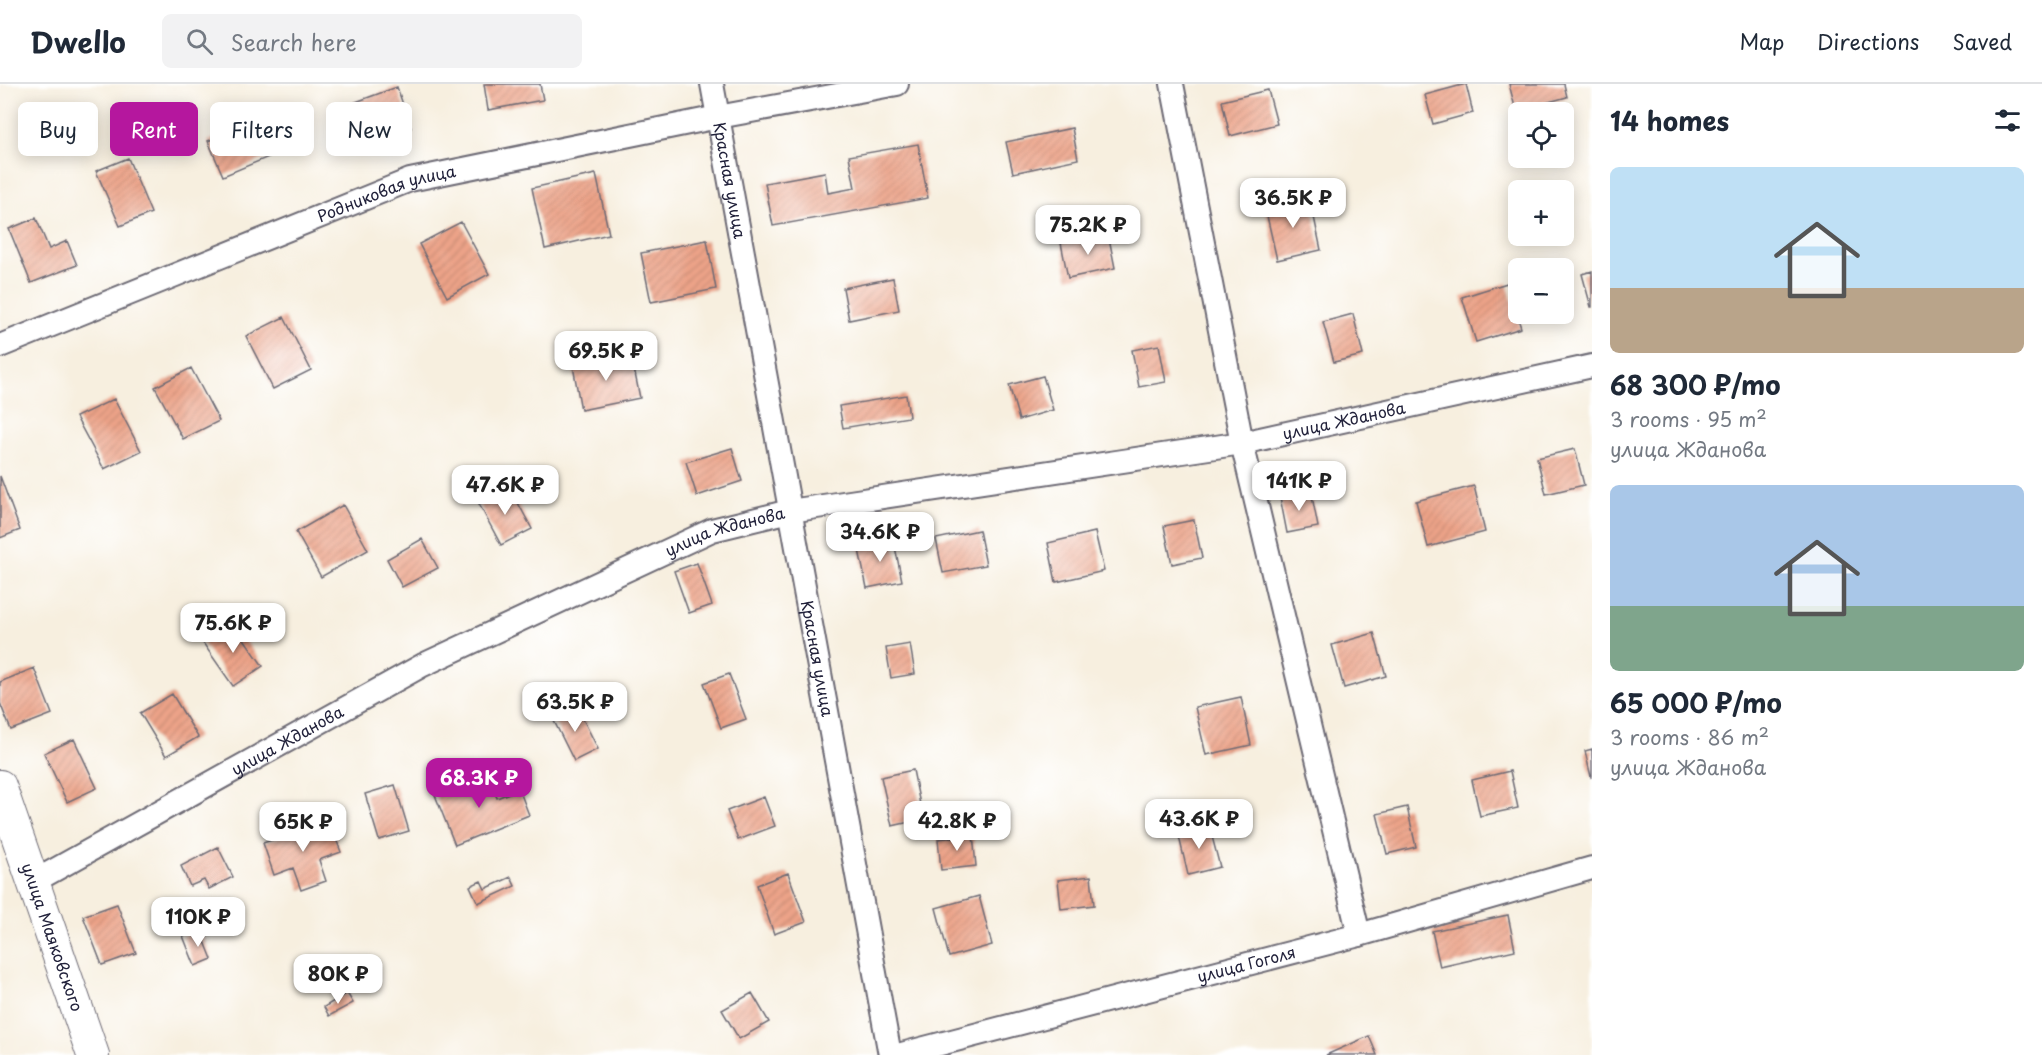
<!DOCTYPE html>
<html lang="en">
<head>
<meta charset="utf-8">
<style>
  :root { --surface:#fff; --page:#f2f2f3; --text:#1f2937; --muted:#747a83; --line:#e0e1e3; --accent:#b5179e }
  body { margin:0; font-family:"Playpen Sans",sans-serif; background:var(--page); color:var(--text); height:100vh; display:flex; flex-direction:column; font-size:22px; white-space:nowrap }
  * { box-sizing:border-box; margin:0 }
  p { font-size:20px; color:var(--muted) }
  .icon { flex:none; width:33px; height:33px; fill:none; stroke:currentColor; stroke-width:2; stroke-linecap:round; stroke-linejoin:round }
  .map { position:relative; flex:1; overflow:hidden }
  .sheet { display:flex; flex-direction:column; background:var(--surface); width:450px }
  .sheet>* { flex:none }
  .top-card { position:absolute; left:18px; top:18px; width:570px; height:54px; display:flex; gap:12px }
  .tools { position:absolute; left:1508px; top:18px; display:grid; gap:12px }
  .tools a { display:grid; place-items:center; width:66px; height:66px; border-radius:9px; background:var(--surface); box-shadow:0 3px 15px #0003; font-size:30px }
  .price { position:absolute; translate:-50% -51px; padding:0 14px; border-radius:12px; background:#fff; color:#222; font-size:20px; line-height:39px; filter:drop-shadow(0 2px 3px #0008) }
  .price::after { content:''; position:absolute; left:50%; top:36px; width:18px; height:14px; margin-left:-9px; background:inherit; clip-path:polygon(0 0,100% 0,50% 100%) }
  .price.on { background:var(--accent); color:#fff }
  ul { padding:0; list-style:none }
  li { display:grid; align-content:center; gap:12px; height:318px; padding:0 18px }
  li span { display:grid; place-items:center; height:186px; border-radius:9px; color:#555 }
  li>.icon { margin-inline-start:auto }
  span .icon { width:108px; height:108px; fill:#fffc; stroke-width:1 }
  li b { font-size:26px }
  h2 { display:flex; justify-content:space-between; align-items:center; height:72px; padding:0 18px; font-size:26px }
  .chip { padding:0 21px; border-radius:9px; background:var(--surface); box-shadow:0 3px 15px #0003; font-size:21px; line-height:54px }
  .chip.on { background:var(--accent); color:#fff }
  header { display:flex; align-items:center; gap:36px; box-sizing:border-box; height:84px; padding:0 30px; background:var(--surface); border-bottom:2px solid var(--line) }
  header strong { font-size:28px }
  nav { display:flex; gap:33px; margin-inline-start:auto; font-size:21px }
  .search { width:420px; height:54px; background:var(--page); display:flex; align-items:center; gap:15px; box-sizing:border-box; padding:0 21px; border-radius:9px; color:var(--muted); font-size:22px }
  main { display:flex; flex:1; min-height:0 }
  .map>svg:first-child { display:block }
</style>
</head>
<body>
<header>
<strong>Dwello</strong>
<div class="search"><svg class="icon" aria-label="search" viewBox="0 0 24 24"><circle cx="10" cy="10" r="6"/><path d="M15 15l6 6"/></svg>Search here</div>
<nav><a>Map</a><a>Directions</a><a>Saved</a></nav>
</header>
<main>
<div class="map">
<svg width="1592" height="971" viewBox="0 0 1592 971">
  <defs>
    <pattern id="building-hatch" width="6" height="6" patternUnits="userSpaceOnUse" patternTransform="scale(1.5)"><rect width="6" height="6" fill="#eca388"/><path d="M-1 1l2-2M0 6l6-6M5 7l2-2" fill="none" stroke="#ca8c76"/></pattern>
  </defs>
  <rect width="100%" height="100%" fill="#fff"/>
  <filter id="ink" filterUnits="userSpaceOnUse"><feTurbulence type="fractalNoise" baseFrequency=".0167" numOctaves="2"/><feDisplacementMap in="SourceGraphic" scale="12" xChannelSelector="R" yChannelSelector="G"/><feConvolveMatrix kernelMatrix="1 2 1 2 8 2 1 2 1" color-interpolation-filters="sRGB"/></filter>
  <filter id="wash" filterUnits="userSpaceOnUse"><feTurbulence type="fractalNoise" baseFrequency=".008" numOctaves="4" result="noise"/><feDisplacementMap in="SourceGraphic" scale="24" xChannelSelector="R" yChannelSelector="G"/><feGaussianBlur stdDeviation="1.35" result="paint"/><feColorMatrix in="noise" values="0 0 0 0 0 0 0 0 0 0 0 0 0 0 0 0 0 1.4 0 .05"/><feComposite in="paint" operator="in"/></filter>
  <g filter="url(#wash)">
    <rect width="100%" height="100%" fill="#f7efdf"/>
    <g id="blocks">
      <path fill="url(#building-hatch)" d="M484 0H540L543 16 488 26Z
        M1466 0 1473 29 1433 40 1425 11Z
        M1509 0H1564L1567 13 1516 27Z
        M397 3 411 44 356 63 342 23Z
        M1268 6 1277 40 1230 52 1222 17Z
        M282 26 297 61 223 92 208 57Z
        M1072 44 1078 75 1013 89 1006 58Z
        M918 60 928 114 773 142 765 99 825 88 828 109 855 104 849 72Z
        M128 74 151 129 120 142 96 87Z
        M596 90 609 150 545 165 532 104Z
        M1310 114 1321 166 1277 176 1265 123Z
        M36 134 49 165 67 157 77 181 31 199 9 145Z
        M461 138 489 190 447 213 419 160Z
        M1108 149 1115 184 1068 194 1061 159Z
        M707 156 716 205 651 218 641 169Z
        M1592 187V223H1591L1582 190Z
        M893 194 899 226 849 236 843 204Z
        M1507 199 1521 244 1476 258 1462 213Z
        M1353 230 1363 271 1334 278 1323 238Z
        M284 233 311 286 273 305 246 252Z
        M1159 261 1166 298 1139 303 1132 266Z
        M631 270 640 314 581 326 573 282Z
        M191 284 219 337 183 355 155 303Z
        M1043 292 1053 326 1019 336 1009 301Z
        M906 311 909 333 843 344 839 322Z
        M114 315 141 367 104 385 76 333Z
        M732 364 742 397 697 412 686 378Z
        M1575 365 1584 401 1546 410 1537 374Z
        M0 392 20 446 0 454Z
        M1474 402 1485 448 1428 463 1416 417Z
        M510 404 532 445 501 461 479 420Z
        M1311 407 1318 443 1287 449 1280 413Z
        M343 421 368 466 321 493 296 448Z
        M1194 436 1202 474 1172 480 1164 442Z
        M979 446 986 481 943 489 936 455Z
        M1095 448 1104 487 1056 498 1048 459Z
        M893 453 902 497 867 504 858 461Z
        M422 455 438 484 402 503 387 475Z
        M697 479 712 521 689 529 674 487Z
        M233 539 263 582 233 602 203 559Z
        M1374 549 1386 592 1344 604 1332 561Z
        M910 560 915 590 891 594 886 564Z
        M34 584 52 630 11 646 0 619V598Z
        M729 590 746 635 721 644 704 599Z
        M172 610 198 653 166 672 140 629Z
        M1241 613 1251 661 1206 671 1195 623Z
        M576 621 598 665 574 677 552 633Z
        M74 655 97 704 67 718 44 669Z
        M1592 665V692L1591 693 1585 667Z
        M913 686 923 735 892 742 881 693Z
        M1510 687 1518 724 1480 732 1472 696Z
        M487 690 497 714 519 705 529 731 455 761 435 711Z
        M395 701 409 747 379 756 365 710Z
        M764 713 775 742 738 756 727 727Z
        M1407 723 1416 763 1387 770 1377 730Z
        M329 736 341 768 319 776 326 797 301 806 293 784 274 791 263 759Z
        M1209 741 1220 783 1188 791 1178 748Z
        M973 751 976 782 941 786 938 755Z
        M218 763 233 793 209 805 204 796 190 802 181 782Z
        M788 789 806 838 774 850 757 801Z
        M1091 792 1094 821 1061 825 1058 796Z
        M511 793 515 802 478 819 470 802 481 797 485 805Z
        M979 812 992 861 949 873 936 824Z
        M117 820 136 869 102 881 83 832Z
        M1508 831 1515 866 1440 883 1432 847Z
        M200 845 212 875 195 882 183 852Z
        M347 909 353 919 329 932 324 923Z
        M752 909 769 938 739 955 722 926Z
        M1369 952 1377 971H1326Z"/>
    </g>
  </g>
  <g filter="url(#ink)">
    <use href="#blocks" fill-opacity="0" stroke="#6d6a74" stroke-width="1.5"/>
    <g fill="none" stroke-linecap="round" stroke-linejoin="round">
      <defs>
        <g id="street">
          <path id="s1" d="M712 0 890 971"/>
          <path d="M1172 0 1242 359 1359 851"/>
          <path id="s2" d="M0 262 410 96 718 33 897 0"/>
          <path id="s3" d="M33 798 423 581 712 446 790 427 1242 359 1592 282"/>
          <path id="s4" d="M898 971 1359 851 1592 784"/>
        </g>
        <g id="secondary">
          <path id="s5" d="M0 702 93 971"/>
        </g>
      </defs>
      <use href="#street" stroke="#6d6a74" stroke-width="26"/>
      <use href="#secondary" stroke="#6d6a74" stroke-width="34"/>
      <use href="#street" stroke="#fff" stroke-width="22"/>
      <use href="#secondary" stroke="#fff" stroke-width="32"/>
    </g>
  </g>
  <g text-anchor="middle" stroke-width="4.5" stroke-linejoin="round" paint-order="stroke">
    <g font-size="16" fill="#22223b" stroke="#fff">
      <text dy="6" stroke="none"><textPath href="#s1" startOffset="98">Красная улица</textPath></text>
      <text dy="6" stroke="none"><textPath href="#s2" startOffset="416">Родниковая улица</textPath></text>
      <text dy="6" stroke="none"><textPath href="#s3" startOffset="1407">улица Жданова</textPath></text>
      <text dy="6" stroke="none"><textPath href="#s3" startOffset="777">улица Жданова</textPath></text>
      <text dy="6" stroke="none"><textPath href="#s1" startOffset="584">Красная улица</textPath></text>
      <text dy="6" stroke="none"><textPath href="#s3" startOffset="291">улица Жданова</textPath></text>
      <text dy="6" stroke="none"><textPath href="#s5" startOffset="160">улица Маяковского</textPath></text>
      <text dy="6" stroke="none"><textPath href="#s4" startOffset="360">улица Гоголя</textPath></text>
    </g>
  </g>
</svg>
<div class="tools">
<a><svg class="icon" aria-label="locate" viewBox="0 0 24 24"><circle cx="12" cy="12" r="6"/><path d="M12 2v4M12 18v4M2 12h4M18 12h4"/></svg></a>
<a>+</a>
<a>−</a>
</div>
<b class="price" style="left:1293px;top:145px">36.5K ₽</b>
<b class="price" style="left:1088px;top:172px">75.2K ₽</b>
<b class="price" style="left:606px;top:298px">69.5K ₽</b>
<b class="price" style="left:1299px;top:428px">141K ₽</b>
<b class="price" style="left:505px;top:432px">47.6K ₽</b>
<b class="price" style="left:880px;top:479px">34.6K ₽</b>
<b class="price" style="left:233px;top:570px">75.6K ₽</b>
<b class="price" style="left:575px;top:649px">63.5K ₽</b>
<b class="price on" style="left:479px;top:725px">68.3K ₽</b>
<b class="price" style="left:1199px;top:766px">43.6K ₽</b>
<b class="price" style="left:957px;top:768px">42.8K ₽</b>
<b class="price" style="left:303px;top:769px">65K ₽</b>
<b class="price" style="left:198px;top:864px">110K ₽</b>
<b class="price" style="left:338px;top:921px">80K ₽</b>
<div class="top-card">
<a class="chip">Buy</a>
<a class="chip on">Rent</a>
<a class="chip">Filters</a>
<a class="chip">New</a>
</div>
</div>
<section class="sheet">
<h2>14 homes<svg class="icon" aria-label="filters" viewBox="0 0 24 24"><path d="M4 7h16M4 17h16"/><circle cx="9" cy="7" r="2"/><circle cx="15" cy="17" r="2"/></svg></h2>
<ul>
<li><span style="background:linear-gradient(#bfe0f5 65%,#b9a48a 0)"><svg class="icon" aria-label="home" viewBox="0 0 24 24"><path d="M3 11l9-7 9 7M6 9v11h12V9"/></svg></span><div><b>68 300 ₽/mo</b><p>3 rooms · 95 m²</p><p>улица Жданова</p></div></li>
<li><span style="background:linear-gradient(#a9c7e8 65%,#7fa58c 0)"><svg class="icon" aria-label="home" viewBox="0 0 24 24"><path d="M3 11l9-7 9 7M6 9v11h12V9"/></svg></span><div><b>65 000 ₽/mo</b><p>3 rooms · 86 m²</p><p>улица Жданова</p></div></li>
</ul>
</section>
</main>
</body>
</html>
